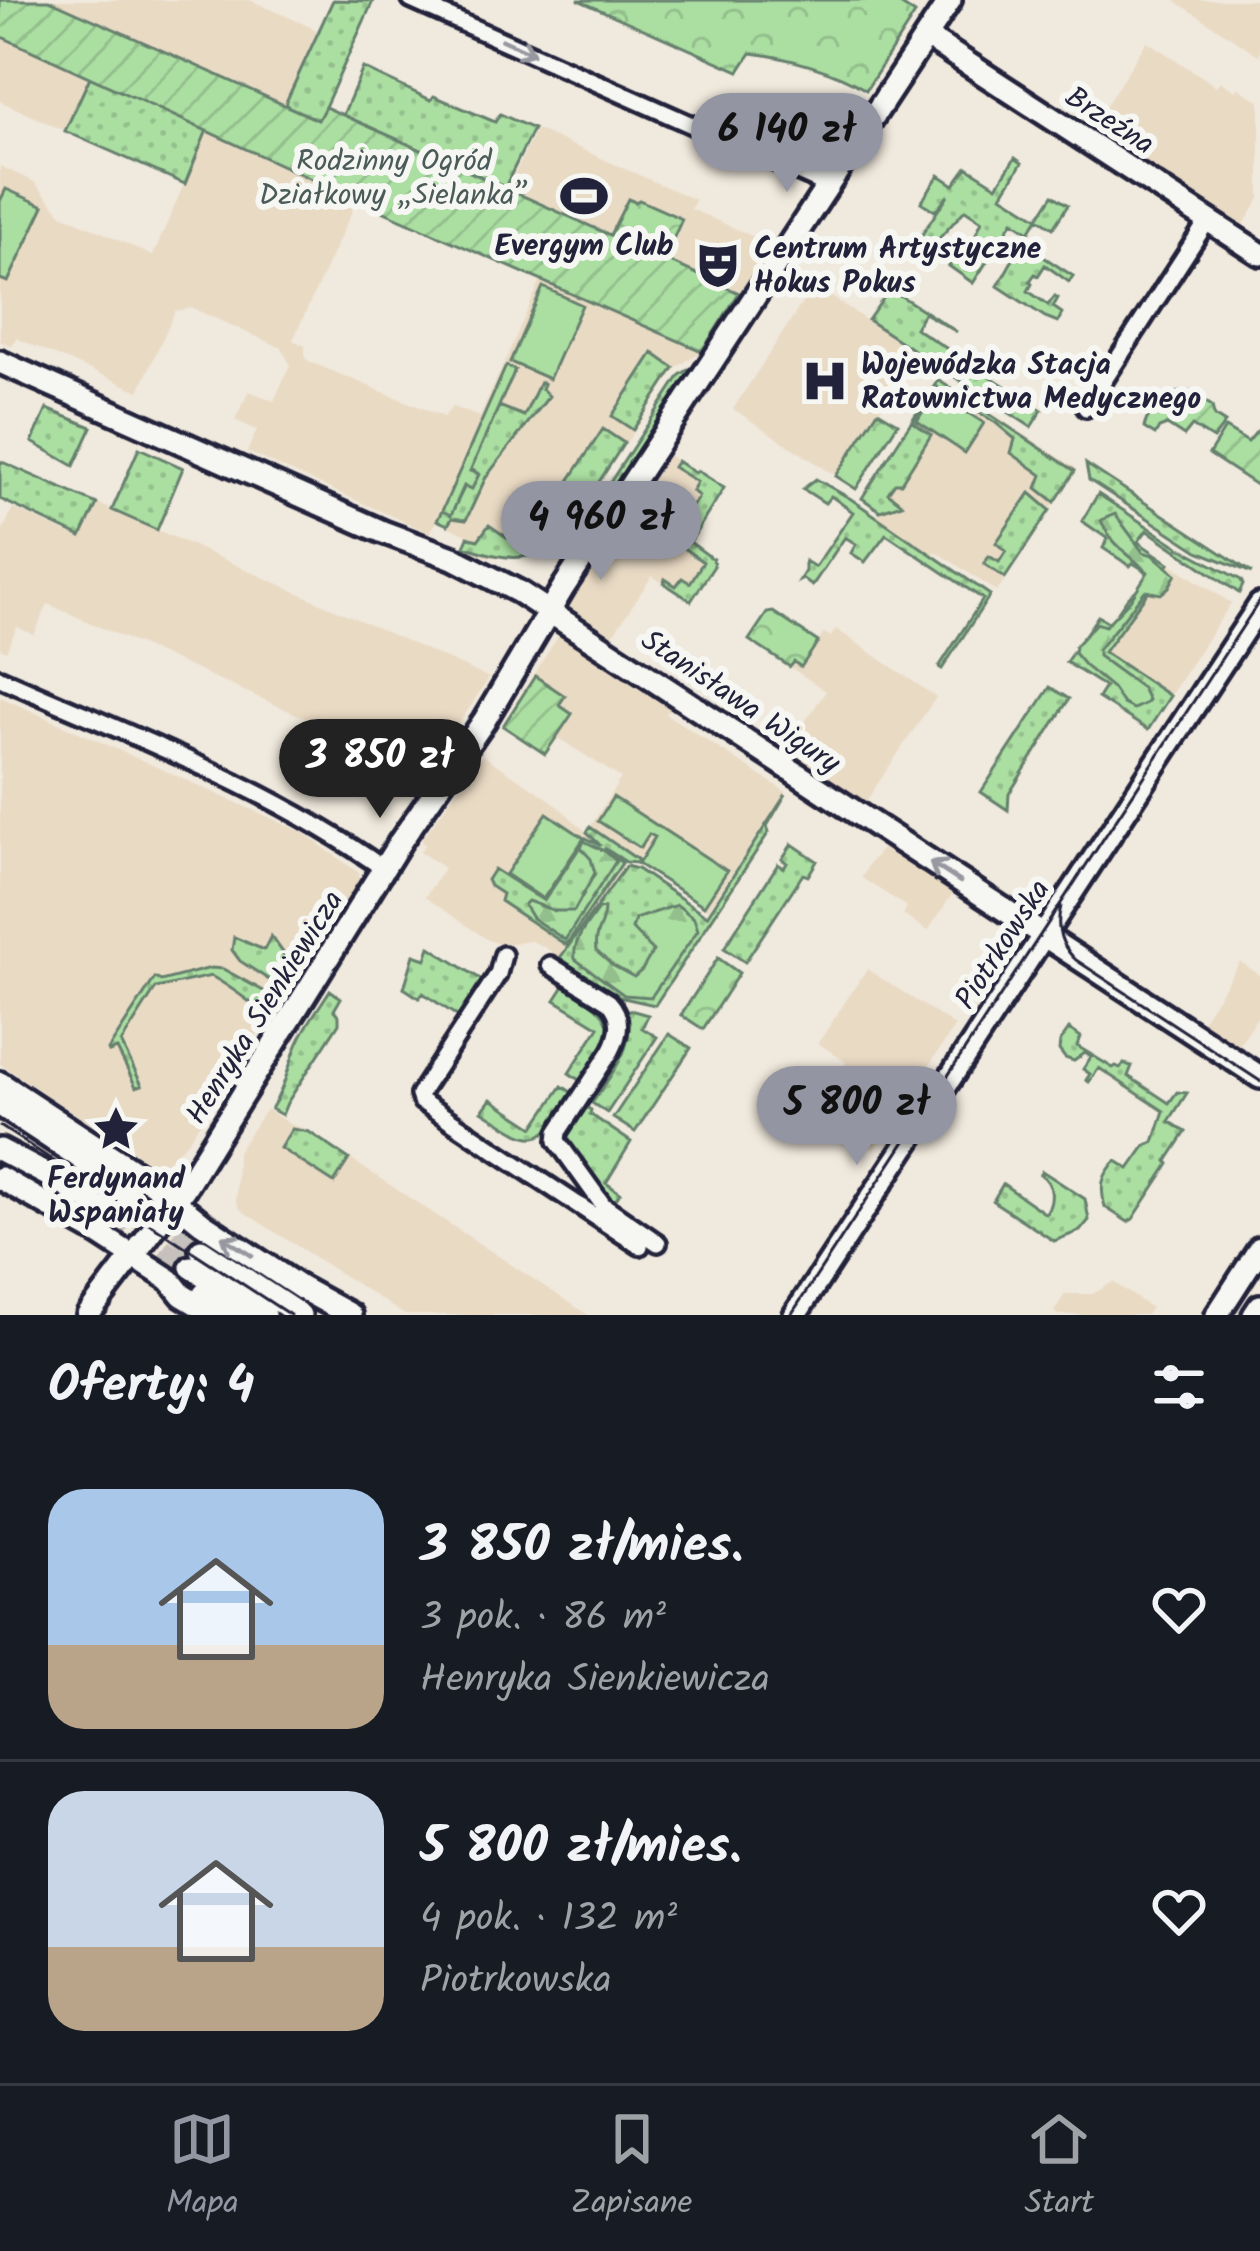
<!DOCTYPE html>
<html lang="pl">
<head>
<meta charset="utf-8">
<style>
  :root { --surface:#171b24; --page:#242831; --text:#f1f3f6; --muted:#9ea1a6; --line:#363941; --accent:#9495a2 }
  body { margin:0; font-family:Kalam,sans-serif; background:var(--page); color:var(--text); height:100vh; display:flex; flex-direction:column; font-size:45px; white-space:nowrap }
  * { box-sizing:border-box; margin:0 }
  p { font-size:39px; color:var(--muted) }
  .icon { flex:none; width:66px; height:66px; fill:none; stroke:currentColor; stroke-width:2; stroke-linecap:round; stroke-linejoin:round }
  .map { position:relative; height:1315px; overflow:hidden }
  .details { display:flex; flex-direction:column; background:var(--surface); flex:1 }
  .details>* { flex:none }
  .price { position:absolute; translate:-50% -102px; padding:0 27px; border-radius:42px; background:var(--accent); color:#111; font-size:39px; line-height:78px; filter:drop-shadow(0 3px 6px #0008) }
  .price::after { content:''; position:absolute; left:50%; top:72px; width:36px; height:27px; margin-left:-18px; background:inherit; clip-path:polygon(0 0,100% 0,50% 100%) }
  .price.current { background:#222; color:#fff }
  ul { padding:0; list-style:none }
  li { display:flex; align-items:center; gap:36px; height:300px; padding:0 48px }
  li+li { border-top:3px solid var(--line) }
  li span { display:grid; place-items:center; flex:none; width:336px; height:240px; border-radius:36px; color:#555 }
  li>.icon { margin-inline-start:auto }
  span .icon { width:144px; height:144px; fill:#fffc; stroke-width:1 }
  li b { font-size:51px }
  h2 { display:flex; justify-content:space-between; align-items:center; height:144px; padding:0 48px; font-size:51px }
  .dock { display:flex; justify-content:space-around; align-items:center; height:168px; border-top:3px solid var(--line); background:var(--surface); font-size:33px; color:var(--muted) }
  .dock a { display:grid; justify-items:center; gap:6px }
  .dock .current { color:var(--accent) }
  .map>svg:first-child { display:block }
</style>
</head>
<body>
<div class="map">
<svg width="1260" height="1315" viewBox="0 0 1260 1315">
  <defs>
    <pattern id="grass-dots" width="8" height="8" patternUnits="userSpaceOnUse" patternTransform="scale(3)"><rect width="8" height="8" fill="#abdfa1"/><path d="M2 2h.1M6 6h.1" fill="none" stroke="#93bf8c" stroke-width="1.8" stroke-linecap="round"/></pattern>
    <pattern id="forest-firs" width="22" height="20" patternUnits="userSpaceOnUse" patternTransform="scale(3)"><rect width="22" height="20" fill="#abdfa1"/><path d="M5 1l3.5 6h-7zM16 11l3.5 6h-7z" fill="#93bf8c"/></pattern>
    <pattern id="park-crowns" width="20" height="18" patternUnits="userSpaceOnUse" patternTransform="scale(3)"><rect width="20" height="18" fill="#abdfa1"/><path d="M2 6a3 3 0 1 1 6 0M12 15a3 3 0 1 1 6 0" fill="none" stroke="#93bf8c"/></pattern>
    <pattern id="garden-furrows" width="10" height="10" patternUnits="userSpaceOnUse" patternTransform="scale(3)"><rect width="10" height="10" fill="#abdfa1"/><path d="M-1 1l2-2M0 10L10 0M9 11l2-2" fill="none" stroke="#93bf8c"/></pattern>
  </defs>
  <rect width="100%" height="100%" fill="#f0e9dd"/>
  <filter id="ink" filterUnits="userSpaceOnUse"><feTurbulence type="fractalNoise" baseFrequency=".00833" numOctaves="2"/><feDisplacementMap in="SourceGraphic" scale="24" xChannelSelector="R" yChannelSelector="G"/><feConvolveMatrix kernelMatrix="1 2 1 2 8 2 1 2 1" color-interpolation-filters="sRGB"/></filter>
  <g filter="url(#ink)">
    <path fill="#e9dac4" d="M49 0H250L317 30 284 105Z
      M1174 0H1260V56Z
      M0 36 90 77 65 131 0 101Z
      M1147 41 1216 86 1220 81 1235 91 1238 88 1260 101V199L1242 227 1090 130Z
      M536 129 695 200 691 209 772 245 739 293 508 188Z
      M207 130 357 200 293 340 305 346V358L310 362 444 417 452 407 480 417 541 280 702 351 677 367 560 542 532 558 488 557 462 547 467 535 436 521 430 533 247 452 257 430 235 420 249 391 274 401 290 365 282 348 192 308 175 311 139 391 16 338 12 346 0 341V166L34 182 62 214 153 256Z
      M814 285 916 354 836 476 733 409Z
      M938 378 1077 469 997 592 936 551 933 555 876 517 879 511 860 499Z
      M668 455 713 485 679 537 712 560 687 599 652 576 612 636 568 608Z
      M99 504 489 678 427 772 48 604 34 635 17 627 6 651 0 648V537L13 508 81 539Z
      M1169 563 1231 603 1170 696 1104 652Z
      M836 629 936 697 864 804 785 751 826 691 790 667 794 662 802 666 824 633 831 637Z
      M561 632 671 705 666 714 786 792 708 910 636 863 638 860 590 827 621 778 558 738 546 755 501 726Z
      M0 697 302 832 359 873V884L327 927 188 1141 159 1169 0 1064Z
      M482 755 551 800 601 845 626 862 560 958 543 946 531 941 500 944 488 940 425 897 444 868 420 852 425 845 421 841Z
      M884 847 953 893 928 931 903 915 907 907 862 878 868 865Z
      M1240 962 1260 975V1013L1237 1048 1200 1024Z
      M867 969 955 1026 874 1150 834 1123 858 1087 840 1074 846 1062 818 1043Z
      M266 1109 291 1125 303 1128 588 1315H405L250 1216 240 1209 236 1201 237 1152Z
      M1113 1282 1151 1308 1146 1315H1058L1054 1312 1065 1294H1093Z"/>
    <path fill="url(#grass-dots)" stroke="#66806e" stroke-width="3" d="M333 0 373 1 319 120 287 106 286 102Z
      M363 68 431 100 434 96 495 122 500 114 533 129 505 187 343 115Z
      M90 77 207 130 185 184 65 131Z
      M1015 158 1022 163 1002 195 1038 218 1053 195 1068 205 1053 228 1038 218 1029 232 1013 221 973 283 949 266 953 259 962 264 982 221 965 210 933 245 945 254 940 260 915 245 948 195 935 211 921 202 939 175 954 185 967 167 997 186Z
      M1022 243 1073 276 1069 282 1045 265 1038 276 1035 274 1030 281 1032 284 1028 291 1048 305 1055 296 1058 298 1053 307 1062 313 1058 322 1045 317 998 286Z
      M890 289 957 332 924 313 915 328 1042 410 1031 427 868 320Z
      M653 353 674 368 633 430 612 416Z
      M702 361 599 515 592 510 680 375Z
      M938 380 1075 471 1055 502 1037 488 1042 475 1011 453 1015 439 996 423 937 387 913 422 931 435 901 483H895L888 493 902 504 880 511 862 498Z
      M540 382 544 384 542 389 549 396 486 477 466 520 452 518 448 525 437 520 442 511 451 514 465 486 471 489 479 474 471 469 499 406 524 416Z
      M47 409 92 427 74 466 32 442Z
      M603 429 624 443 584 505 563 490Z
      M139 448 183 468 157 530 112 510Z
      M0 461 97 504 81 537 0 499Z
      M677 461 695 473 698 471 724 488 690 542 713 559 714 566 691 601 664 583 665 579 676 586 682 578 690 583 703 562 671 539 699 496 692 491 697 482 673 467Z
      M1086 464 1252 573 1198 551 1089 480Z
      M816 479 851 499 990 595 942 669 939 667 983 599 886 534 865 562 851 553 856 544 845 537 812 586 803 579 799 581 805 571V561L815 567 853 512 831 496 825 503 803 489Z
      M1030 493 1050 510 1005 578 984 564 989 556 999 562 1006 551 996 543Z
      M1098 494 1179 547 1241 580 1243 585 1239 593 1147 530 1138 542 1169 563 1104 652 1170 696 1148 730 1098 698 1105 687 1066 662 1098 616 1110 623 1128 597 1143 585 1147 572 1133 563 1130 566 1103 548 1108 539 1082 521Z
      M563 502 579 512C542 563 522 566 464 546L468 537 478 540 489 525 518 545 534 522 545 528Z
      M1050 687 1069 699 1009 794 1008 810 981 792Z
      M786 794 767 826 769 832 655 1005 615 996 560 958 626 866 637 869 707 916Z
      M590 827 638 860 636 863 626 862 604 848 622 863 566 945 500 901 502 894 490 886 487 880 494 869 544 901 586 838 601 846 587 832Z
      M792 844 817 861 808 876 803 874 745 962 724 948 778 864 784 868 787 863 782 859Z
      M271 936 295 969 283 989 240 961 232 950 234 937 264 950Z
      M430 947 482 980 492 964 494 971 463 1020 423 993 419 998 404 988 414 955 426 959Z
      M211 968 223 969 280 1000 269 1016C249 1002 233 988 211 976L156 988 121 1043 142 1085 136 1087 117 1049 109 1052 108 1050 155 978 161 981Z
      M564 986C584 999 611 1010 610 1037L582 1082 569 1073 599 1027 555 1000Z
      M330 990 341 998 334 1010 339 1016V1023L287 1103 282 1115 271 1109C285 1088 288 1066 298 1043 306 1024 319 1008 330 990Z
      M630 1010 648 1015 642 1028 657 1037 607 1113 592 1103C610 1075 638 1046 626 1011Z
      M1069 1029 1081 1037 1077 1046 1113 1068 1116 1066 1120 1068 1124 1064 1132 1066 1128 1076 1169 1103 1177 1092 1187 1093 1169 1121 1186 1132 1167 1161 1169 1164 1133 1219 1128 1222 1105 1207C1100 1186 1101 1176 1116 1161L1129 1169 1146 1145 1154 1142 1164 1111 1099 1068 1089 1082 1086 1080 1090 1074 1083 1069 1091 1057 1085 1053 1074 1061 1065 1058 1059 1050 1060 1042Z
      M669 1034 691 1048 635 1132 613 1118Z
      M562 1086 574 1094C537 1150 538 1147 482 1111L491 1099 534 1127Z
      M584 1106 591 1110 590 1114 631 1142 606 1183 620 1193 615 1201 601 1192 563 1136 575 1114Z
      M292 1129 309 1132 349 1159 334 1183 280 1148Z
      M1042 1171 1085 1199 1089 1220 1080 1231 1054 1241 993 1201 1003 1184 1046 1214C1054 1200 1054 1184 1040 1174Z"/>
    <path fill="url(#forest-firs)" stroke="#66806e" stroke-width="3" d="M1115 514 1143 552 1153 555 1176 574 1169 587 1161 594 1145 591 1098 650V656L1142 688 1148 700 1146 703 1133 709 1123 704 1112 688 1085 666 1074 653 1075 646 1096 623 1105 626 1130 600 1148 572C1131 556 1109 543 1101 520Z
      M584 841 606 852 616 861 565 940 532 918 524 905 528 901 555 911H574L595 873 591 859 581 848Z
      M677 905 694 918 698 930 651 997 624 995 575 959C572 940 588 924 598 909L604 908C604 928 593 930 596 951L612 965 634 977 642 970 653 951 632 929 635 919Z"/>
    <path fill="url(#park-crowns)" stroke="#66806e" stroke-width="3" d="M578 0H894L915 14 866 90C836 71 787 57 751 53L739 71Z
      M628 199 635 202 639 200 682 219 664 259 610 235Z
      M878 411 898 423 856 489 836 476Z
      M773 612 818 642 801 667 794 662 790 667 749 640 767 613Z
      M718 958 739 973 703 1029 681 1015Z"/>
    <path fill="url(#garden-furrows)" stroke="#66806e" stroke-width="3" d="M0 0H49L318 120 325 107 739 293 702 351 357 200 0 36Z
      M1188 391 1212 406 1214 416 1225 423 1213 439 1192 426 1184 436 1167 425 1159 428 1155 435 1144 428C1147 412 1159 406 1169 394Z
      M1225 428 1248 442 1257 431 1260 433V479L1256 485 1209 454Z
      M535 676 565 696 559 705 572 714 545 754 503 726Z"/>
    <path fill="#abdfa1" stroke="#66806e" stroke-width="3" d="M6 189 44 206 8 282 0 279V201Z
      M543 287 582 305 549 379 510 362Z
      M506 366 515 370 470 471 479 474 472 489 464 486 451 515 442 511Z
      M935 392 984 423 965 453 917 421Z
      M613 797 727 871 704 906 638 864 655 837 649 834 640 848 598 821Z
      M547 813 584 838 543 899 506 874Z"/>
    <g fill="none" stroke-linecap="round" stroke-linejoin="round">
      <path stroke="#c7c1bd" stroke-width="21" stroke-dasharray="21 10" stroke-linecap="butt" d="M126 1194 201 1250
        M111 1215 191 1267"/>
      <defs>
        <path id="street" d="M411 0 829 186
          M1086 408 1208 220
          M0 678C130 736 268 786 384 869
          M503 955 498 974 419 1095 421 1101 640 1246
          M550 965 609 1002C623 1017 620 1034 611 1051L558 1132 557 1141 603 1205 658 1243"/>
        <path id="secondary" d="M927 37 1260 254
          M0 362 383 532 453 558 519 592 1260 1077
          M0 1083 155 1185 202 1223 301 1288 350 1315
          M0 1105 76 1155 126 1194
          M0 1150 53 1178 111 1215
          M0 1178 99 1234 170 1280 182 1295 215 1315
          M201 1250 300 1315
          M191 1267 265 1315
          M204 1294 237 1315
          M88 1315 184 1189 400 842 484 721 563 588 950 0
          M795 1315 1260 605
          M1217 1315 1260 1248
          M1254 1315 1260 1306"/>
      </defs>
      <use href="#street" stroke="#22223b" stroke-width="24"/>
      <use href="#secondary" stroke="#22223b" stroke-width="30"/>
      <use href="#street" stroke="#f6f6f2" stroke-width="15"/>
      <use href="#secondary" stroke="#f6f6f2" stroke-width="21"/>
      <path stroke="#22223b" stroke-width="3" d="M1061 906C1055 928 1060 945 1076 960L1260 1081
        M0 1126 290 1315
        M791 1315 1260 600
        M1231 1315 1260 1270"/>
    </g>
    <defs><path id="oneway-shaft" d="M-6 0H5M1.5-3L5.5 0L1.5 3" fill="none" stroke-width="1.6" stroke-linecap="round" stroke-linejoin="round" transform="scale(3)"/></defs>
    <g stroke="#9797a0">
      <use href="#oneway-shaft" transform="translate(518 47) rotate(24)"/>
      <use href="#oneway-shaft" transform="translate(945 872) rotate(-147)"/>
      <use href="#oneway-shaft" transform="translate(237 1246) rotate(-147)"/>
    </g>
  </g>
  <defs>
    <symbol id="stadium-bare" viewBox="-9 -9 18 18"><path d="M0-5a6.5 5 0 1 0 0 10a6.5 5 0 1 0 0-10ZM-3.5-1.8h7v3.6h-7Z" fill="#22223b" stroke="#f6f6f2" stroke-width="2.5" paint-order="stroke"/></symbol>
    <symbol id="theatre-bare" viewBox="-9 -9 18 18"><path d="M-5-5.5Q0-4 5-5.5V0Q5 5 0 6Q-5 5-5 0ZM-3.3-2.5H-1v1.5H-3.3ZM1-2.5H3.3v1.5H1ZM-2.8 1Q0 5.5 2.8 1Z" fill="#22223b" stroke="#f6f6f2" stroke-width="2.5" paint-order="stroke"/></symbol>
    <symbol id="hospital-bare" viewBox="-9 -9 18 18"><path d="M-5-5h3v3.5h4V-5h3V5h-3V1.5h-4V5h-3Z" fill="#22223b" stroke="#f6f6f2" stroke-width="2.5" paint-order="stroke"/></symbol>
    <symbol id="sight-bare" viewBox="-9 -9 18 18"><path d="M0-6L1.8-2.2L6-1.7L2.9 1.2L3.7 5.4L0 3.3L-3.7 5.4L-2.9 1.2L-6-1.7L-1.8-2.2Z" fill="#22223b" stroke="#f6f6f2" stroke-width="2.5" paint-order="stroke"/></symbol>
  </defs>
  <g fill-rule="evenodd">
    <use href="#stadium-bare" x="551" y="163" width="66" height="66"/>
    <use href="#theatre-bare" x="685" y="232" width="66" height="66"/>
    <use href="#hospital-bare" x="792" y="348" width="66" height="66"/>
    <use href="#sight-bare" x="83" y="1096" width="66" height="66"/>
  </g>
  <g text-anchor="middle" stroke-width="12" stroke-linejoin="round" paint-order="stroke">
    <g font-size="30" fill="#22223b" stroke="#f6f6f2">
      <text transform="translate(1110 120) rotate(33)" y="10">Brzeźna</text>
      <text transform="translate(741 701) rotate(34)" y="10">Stanisława Wigury</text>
      <text transform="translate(1002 944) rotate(-57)" y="10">Piotrkowska</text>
      <text transform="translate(264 1007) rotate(-58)" y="10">Henryka Sienkiewicza</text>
    </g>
    <g font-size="30" fill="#4b5b5a" stroke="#f6f6f2">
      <text x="394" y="170">Rodzinny Ogród<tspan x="394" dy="34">Działkowy „Sielanka”</tspan></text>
    </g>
    <g font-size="30" font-weight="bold" fill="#22223b" stroke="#f6f6f2">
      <text x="584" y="255">Evergym Club</text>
      <text x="754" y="258" text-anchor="start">Centrum Artystyczne<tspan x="754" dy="34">Hokus Pokus</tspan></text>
      <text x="861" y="374" text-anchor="start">Wojewódzka Stacja<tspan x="861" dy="34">Ratownictwa Medycznego</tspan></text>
      <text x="116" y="1188">Ferdynand<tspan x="116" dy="34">Wspaniały</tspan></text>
    </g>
  </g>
</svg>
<b class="price" style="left:787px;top:195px">6 140 zł</b>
<b class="price" style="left:601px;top:583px">4 960 zł</b>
<b class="price current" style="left:380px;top:821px">3 850 zł</b>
<b class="price" style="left:857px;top:1168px">5 800 zł</b>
</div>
<section class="details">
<h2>Oferty: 4<svg class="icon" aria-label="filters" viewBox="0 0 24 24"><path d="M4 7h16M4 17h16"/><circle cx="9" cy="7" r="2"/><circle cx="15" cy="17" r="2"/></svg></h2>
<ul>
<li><span style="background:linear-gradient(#a9c7e8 65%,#b9a48a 0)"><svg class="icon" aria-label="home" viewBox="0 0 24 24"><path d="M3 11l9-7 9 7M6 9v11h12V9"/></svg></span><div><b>3 850 zł/mies.</b><p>3 pok. · 86 m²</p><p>Henryka Sienkiewicza</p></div><svg class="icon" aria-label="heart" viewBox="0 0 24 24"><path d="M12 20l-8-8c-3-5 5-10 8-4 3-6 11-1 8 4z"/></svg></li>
<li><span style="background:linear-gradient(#c9d6e8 65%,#b9a48a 0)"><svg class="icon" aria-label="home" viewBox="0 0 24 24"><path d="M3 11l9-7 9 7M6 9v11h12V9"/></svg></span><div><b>5 800 zł/mies.</b><p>4 pok. · 132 m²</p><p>Piotrkowska</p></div><svg class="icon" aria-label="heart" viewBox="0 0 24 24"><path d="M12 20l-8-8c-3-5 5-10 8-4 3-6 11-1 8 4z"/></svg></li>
</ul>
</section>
<nav class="dock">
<a class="current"><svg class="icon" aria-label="map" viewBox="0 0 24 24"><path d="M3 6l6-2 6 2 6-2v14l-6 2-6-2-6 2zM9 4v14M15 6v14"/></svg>Mapa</a>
<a><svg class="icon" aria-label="saved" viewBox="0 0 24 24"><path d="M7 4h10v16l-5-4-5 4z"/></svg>Zapisane</a>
<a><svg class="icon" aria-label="home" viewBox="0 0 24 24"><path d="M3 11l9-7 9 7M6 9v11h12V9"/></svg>Start</a>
</nav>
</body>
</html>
